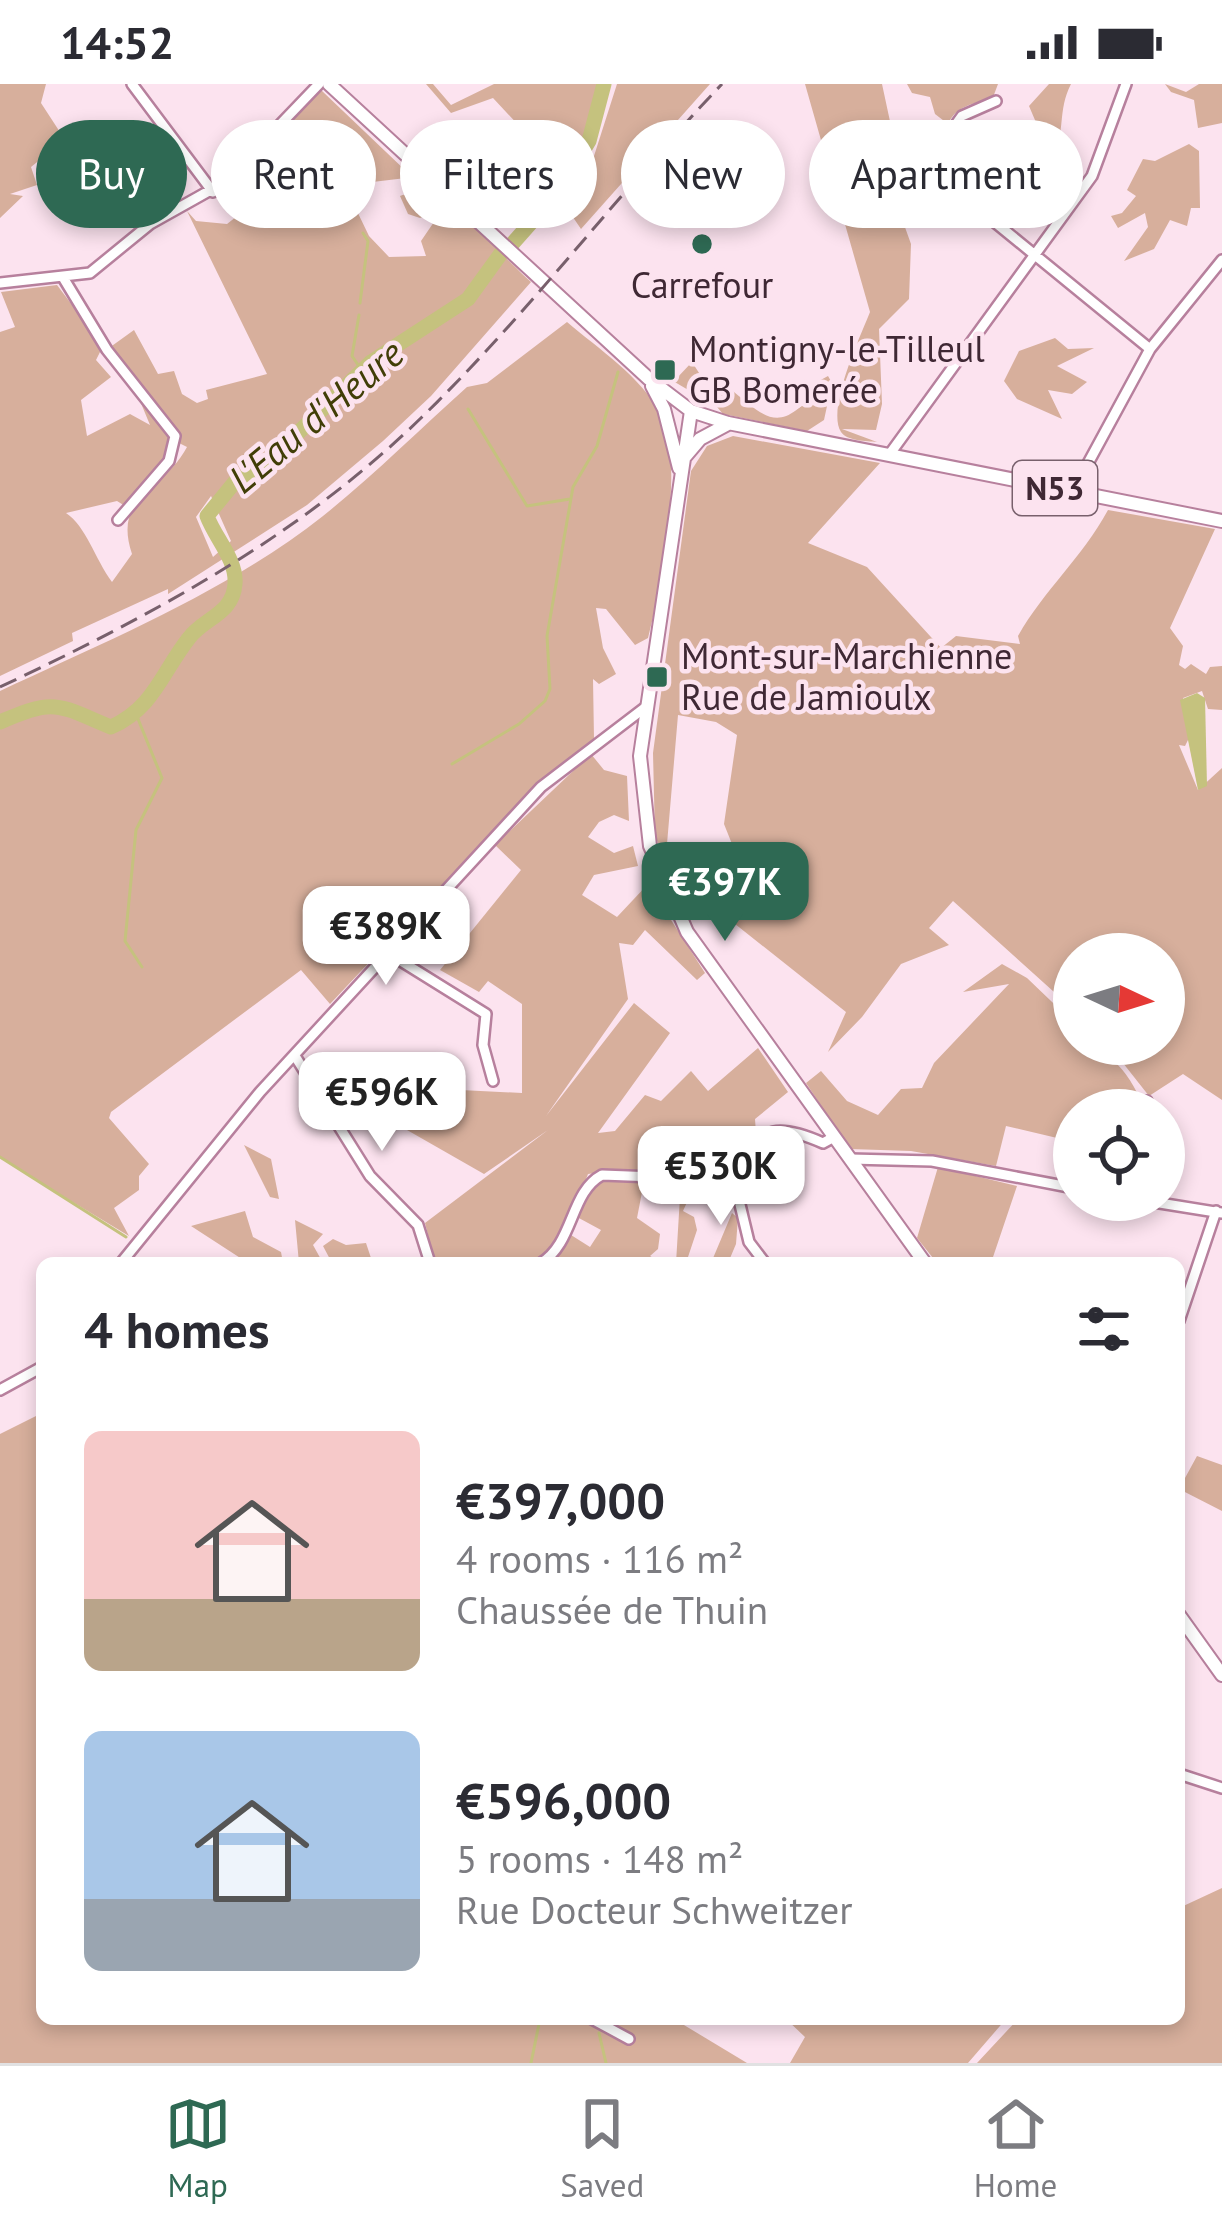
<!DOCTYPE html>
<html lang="en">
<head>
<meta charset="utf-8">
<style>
  :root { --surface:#fff; --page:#f2f2f3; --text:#2b2b33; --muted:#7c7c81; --line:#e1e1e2; --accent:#2e6953 }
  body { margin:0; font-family:"PT Sans",sans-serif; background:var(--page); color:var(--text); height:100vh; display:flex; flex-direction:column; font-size:45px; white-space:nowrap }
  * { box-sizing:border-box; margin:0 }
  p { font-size:39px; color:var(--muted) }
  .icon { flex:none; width:66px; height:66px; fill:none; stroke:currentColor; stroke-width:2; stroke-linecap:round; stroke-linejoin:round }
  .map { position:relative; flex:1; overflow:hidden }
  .sheet { position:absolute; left:36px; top:1173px; width:1149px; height:768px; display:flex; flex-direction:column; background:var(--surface); border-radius:18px; box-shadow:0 6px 18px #0003 }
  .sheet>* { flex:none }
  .hud { position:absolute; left:36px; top:36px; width:1152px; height:108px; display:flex; gap:24px }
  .needle { width:78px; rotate:94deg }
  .tools { position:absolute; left:1053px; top:849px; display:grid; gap:24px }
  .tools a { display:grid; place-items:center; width:132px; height:132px; border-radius:50%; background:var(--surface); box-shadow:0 6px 18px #0003; font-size:60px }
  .price { position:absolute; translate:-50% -102px; padding:0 27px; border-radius:24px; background:#fff; color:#222; font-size:39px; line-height:78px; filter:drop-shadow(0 3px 6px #0008) }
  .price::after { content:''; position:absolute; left:50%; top:72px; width:36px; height:27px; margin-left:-18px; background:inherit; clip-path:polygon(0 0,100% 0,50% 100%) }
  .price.current { background:var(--accent); color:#fff }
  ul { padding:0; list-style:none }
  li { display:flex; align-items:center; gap:36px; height:300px; padding:0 48px }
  li span { display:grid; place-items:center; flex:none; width:336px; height:240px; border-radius:18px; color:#555 }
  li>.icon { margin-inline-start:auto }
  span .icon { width:144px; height:144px; fill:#fffc; stroke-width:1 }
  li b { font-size:51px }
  h2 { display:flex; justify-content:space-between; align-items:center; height:144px; padding:0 48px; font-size:51px }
  .pill { padding:0 42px; border-radius:54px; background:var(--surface); box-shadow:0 6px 18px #0003; font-size:42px; line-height:108px }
  .pill.current { background:var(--accent); color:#fff }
  .status { display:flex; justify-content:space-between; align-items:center; height:84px; padding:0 60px; background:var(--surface); direction:ltr }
  .status svg { height:33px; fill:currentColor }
  .tabs { display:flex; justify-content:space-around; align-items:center; height:168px; border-top:3px solid var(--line); background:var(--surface); font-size:33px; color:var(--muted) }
  .tabs a { display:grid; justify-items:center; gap:6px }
  .tabs .current { color:var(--accent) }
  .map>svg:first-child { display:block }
</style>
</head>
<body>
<div class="status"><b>14:52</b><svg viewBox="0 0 49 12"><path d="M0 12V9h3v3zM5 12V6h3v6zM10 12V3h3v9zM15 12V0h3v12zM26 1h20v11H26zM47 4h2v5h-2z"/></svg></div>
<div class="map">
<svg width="1222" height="1979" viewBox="0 0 1222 1979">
  <rect width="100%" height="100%" fill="#fce3ef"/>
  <path fill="#d7af9c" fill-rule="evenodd" d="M0 0H46L41 19 69 62 104 98 79 119 42 74 31 83 37 101 10 110 23 112 0 134Z
    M426 0H433L451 21 494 0H602C584 46 568 127 514 139L513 124 550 75 493 14 451 29Z
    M617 0H710L581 145 566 123 557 122 594 72Z
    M805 0H882L894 56 934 39 944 50 929 73 887 93 911 160 909 215 879 245 882 320 876 346 842 345 877 358C866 357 847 357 841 348 826 325 861 251 870 228Z
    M907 0H998L992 16C974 18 955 23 948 40L935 30 930 13 912 9Z
    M1049 0H1071C1057 27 1066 50 1052 76L1029 22Z
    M1165 0 1186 8 1199 0H1222V39L1198 44 1194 16 1171 8Z
    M321 6 407 88 406 94 364 99 355 123 369 152 389 173 426 172 421 157 436 135 433 129 420 134 408 130 400 112C439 97 502 173 531 198L431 312 383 357 307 421 168 510V505L72 549 73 557 0 592V248L15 243 1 208 57 201 103 262 96 276 111 293 81 316 87 352 130 330 150 341 138 312 173 350 170 337 109 264 134 246 158 290 174 287 182 310 197 319 208 315 206 306 267 290 187 127 196 137 227 140 246 125 247 112 229 102ZM179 359 187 363C164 407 112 410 132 470L112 498C95 475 86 442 66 429L117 417 125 422 178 368ZM211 412 231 457 213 473 196 433Z
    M1189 60 1199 67 1200 124H1191L1187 142 1170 136 1154 165 1124 177 1148 143 1145 129 1118 144 1111 132 1122 129 1136 112 1127 106 1143 75 1155 77Z
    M567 238C600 266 640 292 661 330 685 376 661 504 648 554L635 561 606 525 596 524 603 564 616 590 599 600 593 595 594 655 541 696 330 920 301 886 111 1028 109 1034 149 1080 139 1092V1106L114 1124 129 1152 0 1074V607C109 556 228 507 323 432 373 392 419 346 467 303L487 299Z
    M1055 254 1068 265 1094 264 1057 282 1087 298 1072 310 1048 306 1062 335 1017 315 1004 297 1019 267Z
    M692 278 701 292 690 307 656 287 660 282 676 295Z
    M828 292 832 299 824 336 807 347 723 330 711 316 715 297 728 296 727 302C772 340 779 348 821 303L817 298Z
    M733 352 880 379 808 459 867 483 941 564 956 552 1020 560 1018 552C1044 506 1082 474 1108 426L1215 445 1170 544 1183 562 1179 581 1185 585 1191 580 1206 590 1210 583 1222 582V626L1208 625 1202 607 1183 614 1189 654 1185 662 1179 661 1198 706 1222 684V1016L1183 990 1149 1012 1108 960H1164V870H1074V926L953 817 929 844 949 861 901 880 862 933 828 968 846 928 725 832 746 795 724 740 737 651 716 638 678 631 667 760 688 825 655 752 653 669 691 387 707 362Z
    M591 670 604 686 627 692 629 737 614 731 599 738 588 753 614 769 633 762 638 782 594 791 582 811 617 833 648 800 705 889 697 896 645 846 633 861 619 859 628 915 546 1032 634 919 670 949 598 1049 615 1047 645 1011 661 1017 691 987 708 1007 758 964 788 1008 755 1035 756 1049 712 1091 623 1085 588 1090 561 1159 537 1179H435L425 1139 548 1046 484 1090 400 1042 423 1016 428 1019 441 1005 522 1009V920L488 897 479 908 440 886 521 786 495 761Z
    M1002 880 1027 894 1074 939V960C1108 960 1134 994 1144 1026H1074V1058L1006 1042 996 1082 911 1067 850 1065 806 999 821 987 847 1017 878 1031 901 1005 922 1004 934 979 1009 900 963 908Z
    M244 1061 271 1075 279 1115 270 1113Z
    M938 1083 1017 1102 991 1179H937L917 1154Z
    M636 1092 643 1103 637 1134 660 1150 658 1165 650 1172 662 1179H552L571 1151 590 1163 601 1146 577 1133 588 1108 605 1093Z
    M681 1096 682 1113 688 1116 683 1127 694 1133 697 1146 686 1179H676Z
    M245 1127 253 1153 281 1168 283 1179H248L191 1142Z
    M732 1129 738 1134 736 1160 728 1179H711Z
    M295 1136 323 1150 313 1161 323 1179H299Z
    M333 1155 346 1161 366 1159 372 1177 332 1179 323 1162Z
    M42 1329V1935H674L747 1979H0V1350Z
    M1197 1372 1222 1381V1427L1179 1405Z
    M1222 1804V1979H977L1018 1935H1179V1824Z
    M786 1935H1006L968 1979H790L805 1953Z"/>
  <path fill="#c5c27e" d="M1197 609 1205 614 1207 702 1198 706 1180 616Z"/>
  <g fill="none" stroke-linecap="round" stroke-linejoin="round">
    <path stroke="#c5c27e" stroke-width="3" d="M360 219 368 157 363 149
      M359 231 352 272 363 288
      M468 325 527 422 570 415
      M136 630 162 694 136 746 125 857 142 883
      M452 680 519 640 545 617 550 605 547 552 573 403 597 362 618 288
      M0 1073 126 1153
      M599 1949 606 1979
      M531 1979 540 1935"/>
    <path stroke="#c5c27e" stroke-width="15" d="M513 159 559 107 589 57 604 0
      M0 638C56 614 55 620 111 643 154 624 162 588 189 554 204 534 233 530 235 500 237 476 215 454 207 432L234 399 267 379 371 278 468 215 502 168"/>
    <defs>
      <path id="minor" d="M132 0 213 108
        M996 17 962 32 949 50 948 100 1150 265
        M64 195 107 266 175 352 169 377 118 436
        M0 199 90 189 150 140 225 98 319 0
        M889 371 1092 92 1126 0
        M1073 407 1150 265 1222 176
        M388 869 486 930 483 961 493 997
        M295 972 370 1092 418 1141 430 1179
        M1147 1017V1026
        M850 1075 932 1077 1074 1104
        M730 1079 749 1158 765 1179
        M1141 1116 1222 1129
        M121 1179 260 1008 541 703 647 622
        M541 1179C574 1159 570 1108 602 1091L708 1095C763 1073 747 1025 823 1059L834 1053
        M1179 1237 1216 1127
        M0 1306 42 1283
        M1179 1690 1222 1704
        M592 1935 629 1955"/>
      <path id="major" d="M329 0 649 295 691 327 728 339 1222 437
        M652 302 664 325 679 384
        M691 327 640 672 650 762 687 848 925 1179
        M683 375 700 355 728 340
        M1179 1531 1222 1591"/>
    </defs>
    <use href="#minor" stroke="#b7809d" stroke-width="14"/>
    <use href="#major" stroke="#b7809d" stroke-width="16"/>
    <use href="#minor" stroke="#fff" stroke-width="9"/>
    <use href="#major" stroke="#fff" stroke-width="12"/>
    <path stroke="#78606c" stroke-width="3" stroke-dasharray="18 9" stroke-linecap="butt" d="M0 603C153 531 300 452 422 333 529 229 619 108 722 0"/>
  </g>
  <g fill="#2e6953" stroke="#fce3ef" stroke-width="4.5">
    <circle cx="702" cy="160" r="12"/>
    <rect x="653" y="274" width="24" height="24" rx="6"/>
    <rect x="645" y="581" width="24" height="24" rx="6"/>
  </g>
  <g text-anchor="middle" stroke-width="9" stroke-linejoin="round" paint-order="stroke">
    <rect fill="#fce3ef" stroke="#78606c" stroke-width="3" x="1013" y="377" width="84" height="54" rx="9"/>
    <g font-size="33" font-weight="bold" fill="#3f2834">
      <text x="1055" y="416">N53</text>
    </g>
    <g font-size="36" fill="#3f2834" stroke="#fce3ef" text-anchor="start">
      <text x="702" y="214" text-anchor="middle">Carrefour</text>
      <text x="689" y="278">Montigny-le-Tilleul<tspan x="689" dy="41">GB Bomerée</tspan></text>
      <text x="681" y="585">Mont-sur-Marchienne<tspan x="681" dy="41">Rue de Jamioulx</tspan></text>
    </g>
    <g font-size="39" font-style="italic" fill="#413e07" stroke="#fce3ef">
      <text transform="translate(316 332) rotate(-40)" y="14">L'Eau d'Heure</text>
    </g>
  </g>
</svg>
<div class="tools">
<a><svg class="needle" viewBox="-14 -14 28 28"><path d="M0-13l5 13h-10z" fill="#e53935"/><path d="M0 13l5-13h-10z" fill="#7c7c81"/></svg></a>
<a><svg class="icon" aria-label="locate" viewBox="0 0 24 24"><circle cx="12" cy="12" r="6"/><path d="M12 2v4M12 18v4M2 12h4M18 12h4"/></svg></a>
</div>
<b class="price current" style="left:725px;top:860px">€397K</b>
<b class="price" style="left:386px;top:904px">€389K</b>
<b class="price" style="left:382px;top:1070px">€596K</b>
<b class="price" style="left:721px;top:1144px">€530K</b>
<div class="hud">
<a class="pill current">Buy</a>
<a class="pill">Rent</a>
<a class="pill">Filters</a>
<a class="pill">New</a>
<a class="pill">Apartment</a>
</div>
<section class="sheet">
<h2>4 homes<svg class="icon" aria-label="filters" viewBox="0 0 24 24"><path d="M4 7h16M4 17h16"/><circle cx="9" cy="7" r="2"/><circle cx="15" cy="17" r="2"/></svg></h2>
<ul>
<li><span style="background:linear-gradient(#f6c9c9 70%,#b9a48a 0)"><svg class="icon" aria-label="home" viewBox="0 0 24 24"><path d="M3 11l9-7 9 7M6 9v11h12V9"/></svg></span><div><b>€397,000</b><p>4 rooms · 116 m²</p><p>Chaussée de Thuin</p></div></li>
<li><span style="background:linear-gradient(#a9c7e8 70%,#9aa5b1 0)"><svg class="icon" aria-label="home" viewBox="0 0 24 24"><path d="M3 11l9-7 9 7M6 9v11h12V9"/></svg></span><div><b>€596,000</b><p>5 rooms · 148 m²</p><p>Rue Docteur Schweitzer</p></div></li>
</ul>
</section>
</div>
<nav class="tabs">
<a class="current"><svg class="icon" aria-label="map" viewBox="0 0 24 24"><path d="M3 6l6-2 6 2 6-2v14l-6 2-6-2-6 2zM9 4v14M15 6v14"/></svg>Map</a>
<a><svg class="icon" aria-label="saved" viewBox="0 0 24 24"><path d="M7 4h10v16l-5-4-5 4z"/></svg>Saved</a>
<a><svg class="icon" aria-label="home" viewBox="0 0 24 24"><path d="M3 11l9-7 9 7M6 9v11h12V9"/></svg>Home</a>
</nav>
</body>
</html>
